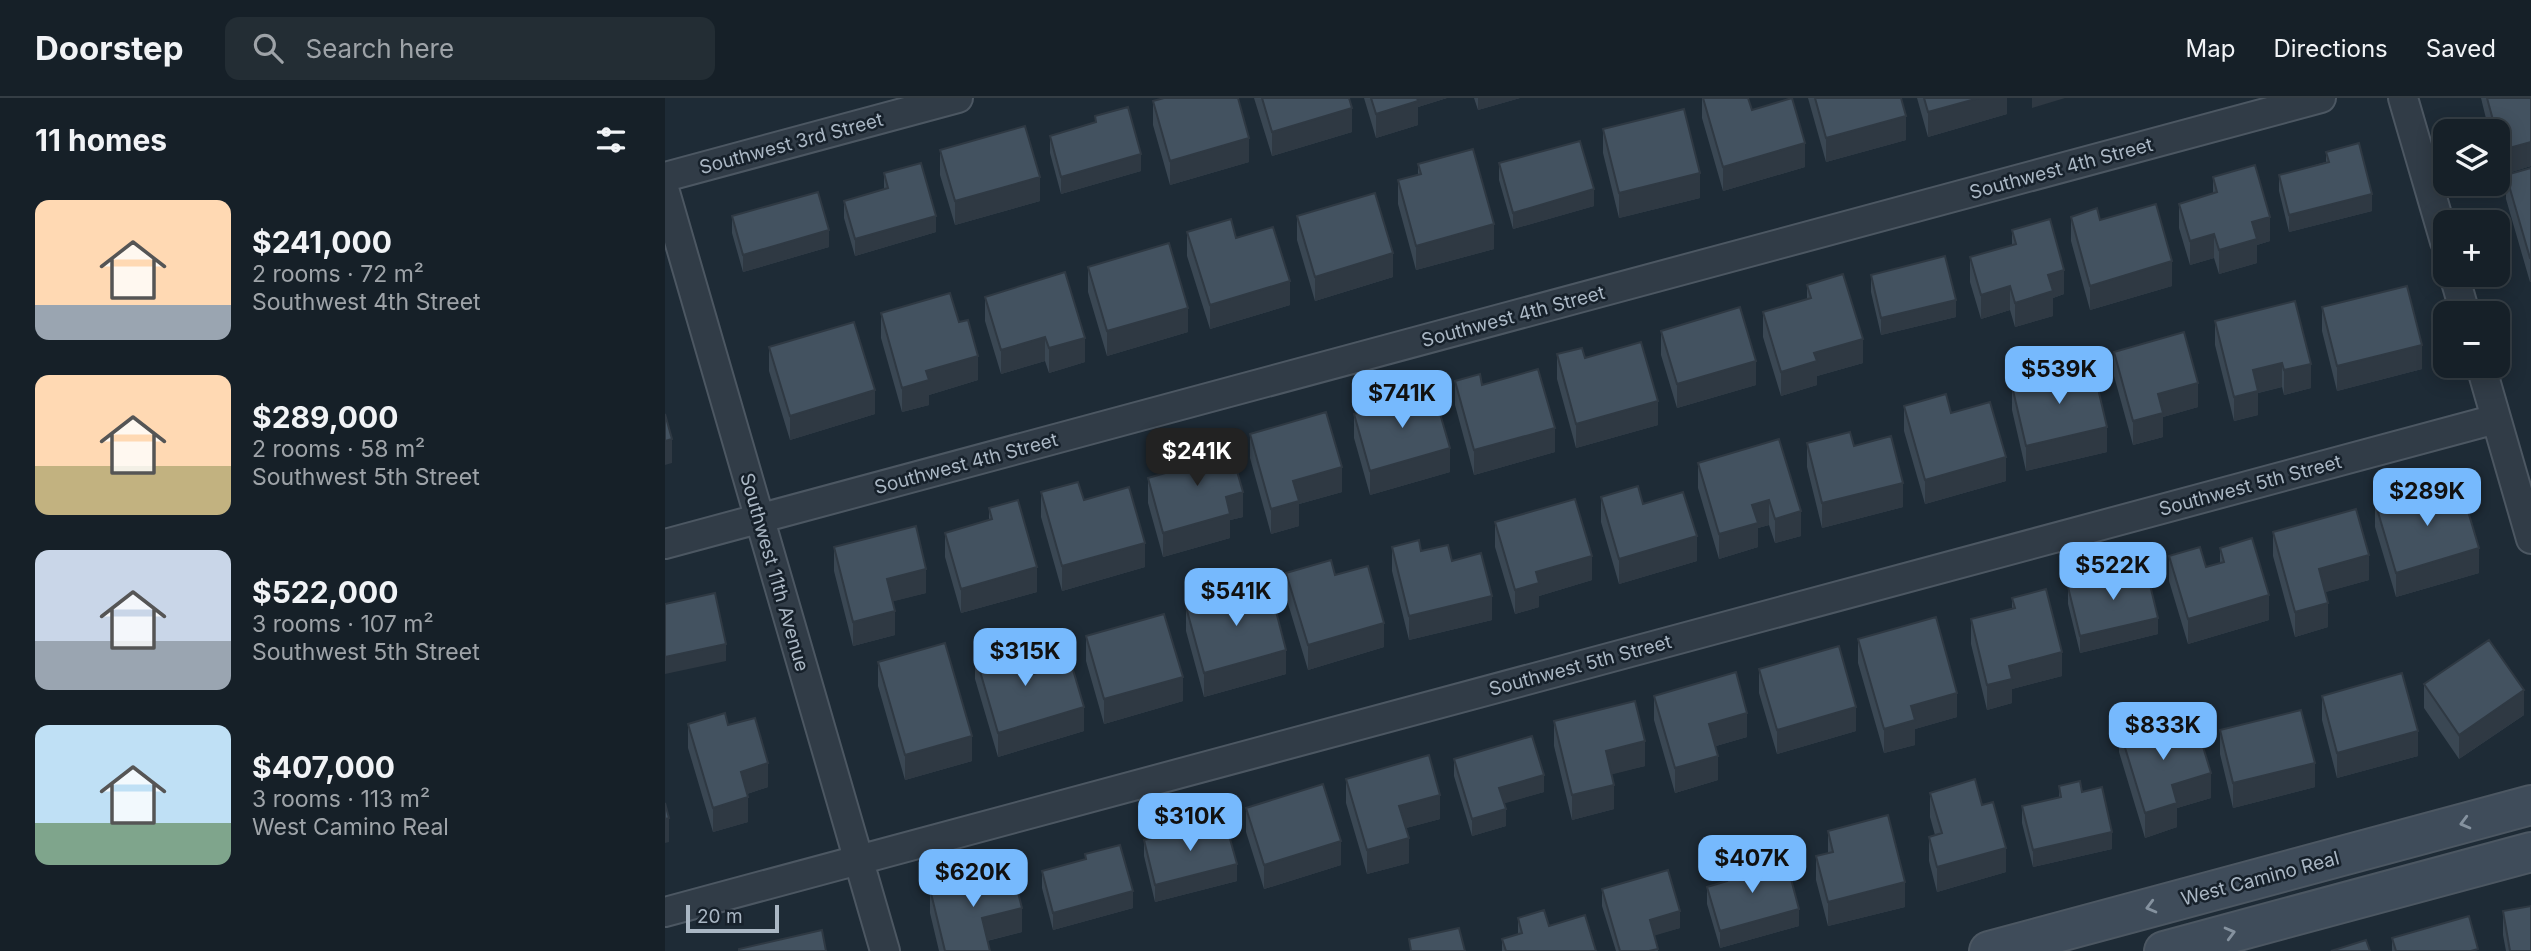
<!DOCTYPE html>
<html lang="en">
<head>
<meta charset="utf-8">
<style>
  :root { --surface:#162028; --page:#232d34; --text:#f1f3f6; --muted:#9ea3a8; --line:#353e45; --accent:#76b9fd }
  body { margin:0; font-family:Inter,sans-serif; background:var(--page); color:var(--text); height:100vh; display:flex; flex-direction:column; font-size:26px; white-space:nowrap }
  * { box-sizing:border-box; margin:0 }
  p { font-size:23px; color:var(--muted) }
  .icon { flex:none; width:38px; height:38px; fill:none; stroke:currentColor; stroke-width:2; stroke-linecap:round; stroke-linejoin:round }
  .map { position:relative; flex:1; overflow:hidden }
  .side { display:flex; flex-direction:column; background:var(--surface); width:665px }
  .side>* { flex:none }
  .fabs { position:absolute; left:1768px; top:21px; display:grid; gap:14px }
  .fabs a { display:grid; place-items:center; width:77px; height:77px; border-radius:14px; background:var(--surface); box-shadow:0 4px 18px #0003,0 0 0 2px var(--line); font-size:35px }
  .scale { position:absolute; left:21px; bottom:18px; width:93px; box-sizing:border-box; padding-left:7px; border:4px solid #aab7c4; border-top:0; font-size:19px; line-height:24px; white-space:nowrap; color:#aab7c4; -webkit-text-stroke:5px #17212b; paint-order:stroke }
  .price { position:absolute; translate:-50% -60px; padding:0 16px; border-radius:14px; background:var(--accent); color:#111; font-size:23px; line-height:46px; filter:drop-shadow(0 2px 4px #0008) }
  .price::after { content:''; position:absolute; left:50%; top:42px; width:21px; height:16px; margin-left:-10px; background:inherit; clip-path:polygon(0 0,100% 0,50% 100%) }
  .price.active { background:#222; color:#fff }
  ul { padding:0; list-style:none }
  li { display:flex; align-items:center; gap:21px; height:175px; padding:0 35px }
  li span { display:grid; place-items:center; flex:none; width:196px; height:140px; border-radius:14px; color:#555 }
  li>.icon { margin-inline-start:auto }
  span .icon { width:84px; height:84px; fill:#fffc; stroke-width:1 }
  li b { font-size:30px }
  h2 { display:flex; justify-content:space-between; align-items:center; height:84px; padding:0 35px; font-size:30px }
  header { display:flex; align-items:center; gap:42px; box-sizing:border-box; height:98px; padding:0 35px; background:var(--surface); border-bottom:2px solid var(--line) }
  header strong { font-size:33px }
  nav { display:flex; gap:38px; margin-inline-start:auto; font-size:24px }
  .search { width:490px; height:63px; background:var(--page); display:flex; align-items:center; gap:18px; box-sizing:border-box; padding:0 24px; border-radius:14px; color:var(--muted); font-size:26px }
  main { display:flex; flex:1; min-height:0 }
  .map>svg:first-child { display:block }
</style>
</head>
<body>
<header>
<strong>Doorstep</strong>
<div class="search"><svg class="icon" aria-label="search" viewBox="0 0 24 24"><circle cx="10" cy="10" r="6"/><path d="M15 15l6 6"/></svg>Search here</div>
<nav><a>Map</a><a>Directions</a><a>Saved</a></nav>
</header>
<main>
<section class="side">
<h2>11 homes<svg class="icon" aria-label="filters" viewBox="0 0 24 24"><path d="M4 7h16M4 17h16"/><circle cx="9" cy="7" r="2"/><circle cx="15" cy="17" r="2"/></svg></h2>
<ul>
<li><span style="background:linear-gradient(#ffd9b3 75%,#9aa5b1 0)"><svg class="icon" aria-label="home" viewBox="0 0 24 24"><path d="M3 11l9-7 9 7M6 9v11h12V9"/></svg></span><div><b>$241,000</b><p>2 rooms · 72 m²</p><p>Southwest 4th Street</p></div></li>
<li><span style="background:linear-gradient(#ffd9b3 65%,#c2b280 0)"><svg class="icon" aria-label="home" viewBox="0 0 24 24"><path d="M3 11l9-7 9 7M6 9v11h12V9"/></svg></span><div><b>$289,000</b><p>2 rooms · 58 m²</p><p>Southwest 5th Street</p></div></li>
<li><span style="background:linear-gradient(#c9d6e8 65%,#9aa5b1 0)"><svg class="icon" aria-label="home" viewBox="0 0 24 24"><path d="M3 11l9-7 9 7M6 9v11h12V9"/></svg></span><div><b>$522,000</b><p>3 rooms · 107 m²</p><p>Southwest 5th Street</p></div></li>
<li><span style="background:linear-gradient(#bfe0f5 70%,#7fa58c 0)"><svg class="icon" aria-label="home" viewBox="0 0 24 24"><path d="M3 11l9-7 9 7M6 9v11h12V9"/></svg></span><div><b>$407,000</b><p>3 rooms · 113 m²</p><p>West Camino Real</p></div></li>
</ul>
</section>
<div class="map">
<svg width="1866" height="853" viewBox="0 0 1866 853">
  <rect width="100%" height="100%" fill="#1e2b36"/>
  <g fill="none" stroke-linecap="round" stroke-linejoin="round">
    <defs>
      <path id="street" d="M1738 0 1780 144
        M0 79 293 0
        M0 94 220 853
        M1789 177 1800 215
        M1816 268 1866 441
        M0 446 1656 0
        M0 814 1831 321"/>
      <path id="secondary" d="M1324 853 1866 707
        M1499 853 1866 754"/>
    </defs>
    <use href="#street" stroke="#4c5762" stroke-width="32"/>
    <use href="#secondary" stroke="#4c5762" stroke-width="42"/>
    <use href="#street" stroke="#313c47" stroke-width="28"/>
    <use href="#secondary" stroke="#3f4c5a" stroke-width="38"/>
  </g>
  <path fill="#3a4753" d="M589 0H684L687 34 607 58Z
    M699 0H782L753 9V27L711 40Z
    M809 0H855L813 12Z
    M1037 0H1083L1087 12 1140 69 1058 93 1037 20Z
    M1143 0H1236L1241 42 1161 64Z
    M1252 0H1342V16L1263 39Z
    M1816 0H1866V68L1837 77 1832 61V33H1824Z
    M488 3 584 64 505 87 488 27Z
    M430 18 476 73 396 96 385 55V38L430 25Z
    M938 31 1035 100 954 120 938 55Z
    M275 52 375 103 290 127 275 77Z
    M1661 54 1707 113 1624 134 1614 93V77L1661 64Z
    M834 65 929 108 848 131 834 82Z
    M753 66 829 151 751 172 733 106V82L753 77Z
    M1866 70V184H1865L1841 101V77Z
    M219 75 271 134 190 158 179 120V103L219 91Z
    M1548 79 1605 143 1592 147V165L1554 176 1549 160 1525 167 1514 130V106L1548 96Z
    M67 118 164 149 78 174 67 135Z
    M632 118 728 179 650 203 632 142Z
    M1406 119 1435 122 1507 188 1425 212 1406 143Z
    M1347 132 1399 196 1388 200V218L1350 229 1345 212 1316 221 1305 184V159L1347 147Z
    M522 134 571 140 625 207 545 231 522 158Z
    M423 169 523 234 442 258 423 194Z
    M1206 177 1291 219 1216 237 1206 194Z
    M1142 187 1198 265 1152 278V287L1116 298 1098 239V214L1142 201Z
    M320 199 420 264 384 275 380 263 336 276 320 223Z
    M1630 203 1646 290 1619 297 1617 289 1593 295V317L1569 323 1550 247V223Z
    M1657 209 1757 271 1672 293 1657 233Z
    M216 215 294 224 313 282 264 297V307L237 314 216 240Z
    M996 233 1091 287 1012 310 996 257Z
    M104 249 210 316 125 342 104 273Z
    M1449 254 1533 309 1498 319V339L1468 347 1449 278Z
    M892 256 920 260 993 327 911 350 892 281Z
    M790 283 817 287 890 354 809 377 790 307Z
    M1347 288 1442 354 1361 373 1347 312Z
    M736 297 785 374 705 397 689 340V316L736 302Z
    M1239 308 1286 315 1341 383 1260 406 1239 333Z
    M585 336 677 394 634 406V428L606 436 585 360Z
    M1114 341 1136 438 1110 445 1104 427 1093 430V449L1054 461 1033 390V365Z
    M1142 345 1189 348 1238 409 1157 430 1142 369Z
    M524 353 578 419 565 422V440L498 459 483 405V380L524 368Z
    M1763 391 1814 475 1731 499 1710 429V404L1738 409 1763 402Z
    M376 394 480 469 397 493 376 419Z
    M936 399 978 406 1032 463 954 486 936 424Z
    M324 410 372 494 296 515 280 459V435L324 422Z
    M830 424 927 482 874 498V509L850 516 830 449Z
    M1608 434 1704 482 1660 494 1663 529 1630 539 1608 458Z
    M169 449 261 495 228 503 230 537 188 548 169 473Z
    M727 449 756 453 787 463 827 522 744 542 727 473Z
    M1555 450 1604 522 1523 546 1504 483V458L1541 469 1555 465Z
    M621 475 670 477 719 549 643 572 621 499Z
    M1403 489 1493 536 1415 555 1403 506Z
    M1347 500 1397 578 1347 591V605L1322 612 1306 546V521L1347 511Z
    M521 509 621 576 539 599 521 533Z
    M421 538 518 603 439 626 421 563Z
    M1193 541 1292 619 1250 631V647L1219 655 1193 565Z
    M310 556 365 577 419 633 333 659 310 581Z
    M213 564 307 663 240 682 213 588Z
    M1094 571 1191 633 1112 656 1094 595Z
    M1759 586 1859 617 1794 661 1759 610Z
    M989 598 1082 639 1051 648 1053 682 1010 695 989 622Z
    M1657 598 1753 658 1672 680 1657 622Z
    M889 623 980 668 946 676 949 711 907 722 889 648Z
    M23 626 63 627 103 689 82 696 83 724 48 734 23 650Z
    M1454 630 1492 642 1546 700 1512 710V729L1480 740 1454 654Z
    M1555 632 1650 689 1568 710 1555 656Z
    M789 661 879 694 839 705 841 728 807 738 789 678Z
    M681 681 775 721 741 730 744 765 702 776 681 705Z
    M1394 688 1417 694 1447 751 1368 769 1357 725V708L1394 699Z
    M1265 695 1317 707 1341 774 1272 794 1264 763V739L1270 737 1265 719Z
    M581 710 676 767 599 791 581 734Z
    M1163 733 1240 809 1163 828 1151 782V758L1163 755Z
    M479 742 572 783 490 804 479 758Z
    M420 756 468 810 388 832 377 790V773L420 761Z
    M1058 771 1090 776 1134 828 1055 850 1042 806V789L1058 785Z
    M265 791 357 834 322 843 325 853H274L265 815Z
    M937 791 1015 830 989 837 993 853H951L937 808Z
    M1838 813 1866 853H1841L1838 837Z
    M853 820 884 828 931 853H837V841L853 836Z
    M1727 840 1813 853H1727Z"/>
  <path fill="#2f3943" d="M748 0H782L753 9V27L711 40V16Z
    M813 0H855L813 12Z
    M1314 0H1342V16L1263 39V14Z
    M1367 0H1400L1367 10Z
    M687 10V34L607 58V34Z
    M1241 18V42L1161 64V40Z
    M584 40V64L505 87V63Z
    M1866 44V68L1837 77V52Z
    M1140 45V69L1058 93V69Z
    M476 56V73L396 96V79Z
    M1035 75V100L954 120V95Z
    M375 79V103L290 127V103Z
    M929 91V108L848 131V115Z
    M1707 96V113L1624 134V117Z
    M271 118V134L190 158V141Z
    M1605 119V143L1592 147V165L1554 176V152L1587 124Z
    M829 126V151L751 172V148Z
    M164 132V149L78 174V157Z
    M1549 136V160L1525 167V143Z
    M728 155V179L650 203V179Z
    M1865 160H1866V184H1865Z
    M1507 163V188L1425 212V188Z
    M1399 172V196L1388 200V218L1350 229V205L1383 177Z
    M625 183V207L545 231V207Z
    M1345 188V212L1316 221V197Z
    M1291 202V219L1216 237V220Z
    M523 210V234L442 258V233Z
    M380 239V263L336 276V252Z
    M420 240V264L384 275V250Z
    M1198 241V265L1152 278V287L1116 298V274L1149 255Z
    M1757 247V271L1672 293V268Z
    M313 258V282L264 297V307L237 314V290L261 273Z
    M1091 263V287L1012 310V286Z
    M1617 265V289L1593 295V317L1569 323V299L1588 272Z
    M1646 266V290L1619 297V272Z
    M1533 285V309L1498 319V339L1468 347V323L1493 296Z
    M210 292V316L125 342V318Z
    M993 303V327L911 350V326Z
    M1442 329V354L1361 373V348Z
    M890 330V354L809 377V352Z
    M7 341V365L0 367V343Z
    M785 350V374L705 397V373Z
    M1341 359V383L1260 406V382Z
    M677 369V394L634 406V428L606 436V411L628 383Z
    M1238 385V409L1157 430V405Z
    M578 394V419L565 422V440L498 459V435L561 399Z
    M1104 402V427L1093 430V449L1054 461V436L1087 407Z
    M1136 413V438L1110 445V421Z
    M1032 438V463L954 486V461Z
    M480 445V469L397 493V468Z
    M1814 450V475L1731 499V475Z
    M1704 457V482L1654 496V471Z
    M927 458V482L874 498V509L850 516V492L871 474Z
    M372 469V494L296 515V491Z
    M261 471V495L222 505V481Z
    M1604 497V522L1523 546V521Z
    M827 498V522L744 542V518Z
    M1663 505V529L1630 539V514Z
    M230 513V537L188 548V524Z
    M1493 520V536L1415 555V538Z
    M719 525V549L643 572V547Z
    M61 546V563L0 576V559Z
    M621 552V576L539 599V575Z
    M1397 554V578L1347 591V605L1322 612V587L1344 568Z
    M518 579V603L439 626V601Z
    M1859 592V617L1794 661V637Z
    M1292 595V619L1250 631V647L1219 655V631L1246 608Z
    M419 609V633L333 659V635Z
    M1191 609V633L1112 656V632Z
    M1082 615V639L1044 650V626Z
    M1753 633V658L1672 680V655Z
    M307 638V663L240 682V657Z
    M980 643V668L941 678V653Z
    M1053 658V682L1010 695V670Z
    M103 665V689L76 698V674Z
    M1650 665V689L1568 710V685Z
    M1546 675V700L1512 710V729L1480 740V715L1507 687Z
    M879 677V694L834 707V690Z
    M949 687V711L907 722V697Z
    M775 697V721L734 732V708Z
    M83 699V724L48 734V710Z
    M841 711V728L807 738V721Z
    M4 720V744L0 745V721Z
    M1447 734V751L1368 769V752Z
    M744 740V765L702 776V752Z
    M676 743V767L599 791V767Z
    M1341 750V774L1272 794V769Z
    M572 766V783L490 804V787Z
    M1240 784V809L1163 828V804Z
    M468 793V810L388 832V815Z
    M357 810V834L317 844V820Z
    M1134 811V828L1055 850V833Z
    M1015 813V830L985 839V822Z"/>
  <path fill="#435260" stroke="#2f3943" stroke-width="2" d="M499 0H573L584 40 505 63 488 3Z
    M597 0H684L687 10 607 34Z
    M706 0H752L753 3 711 16Z
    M1038 0H1083L1087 12 1127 0 1140 45 1058 69Z
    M1150 0H1236L1241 18 1161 40Z
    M1259 0H1314L1263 14Z
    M1822 0H1866V44L1837 52 1832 33H1831Z
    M463 9 476 56 396 79 385 38 431 24 430 18Z
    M1019 11 1035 75 954 95 938 31Z
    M360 28 375 79 290 103 275 52Z
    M915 43 929 91 848 115 834 65Z
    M1694 45 1707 96 1624 117 1614 77 1664 64 1661 54Z
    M808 51 829 126 751 148 733 82 756 76 753 66Z
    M256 65 271 118 190 141 179 103 223 90 219 75Z
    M1590 67 1605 119 1587 124 1592 141 1554 152 1549 136 1525 143 1514 106 1552 94 1548 79Z
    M1866 70V160H1865L1841 77Z
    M153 94 164 132 78 157 67 118Z
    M710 95 728 155 650 179 632 118Z
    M1491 106 1507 163 1425 188 1406 119 1432 110 1435 122Z
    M566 121 571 140 608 129 625 183 545 207 522 134Z
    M1385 121 1399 172 1383 177 1388 193 1350 205 1345 188 1316 197 1305 159 1351 146 1347 132Z
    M504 145 523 210 442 233 423 169Z
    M1280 158 1291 202 1216 220 1206 177Z
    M400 174 420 240 384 250 380 239 336 252 320 199Z
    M1178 176 1198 241 1149 255 1152 263 1116 274 1098 214 1146 200 1142 187Z
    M1742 188 1757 247 1672 268 1657 209Z
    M285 195 294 224 303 222 313 258 261 273 264 282 237 290 216 215Z
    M1630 203 1646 266 1619 272 1617 265 1588 272 1593 293 1569 299 1550 223Z
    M1075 209 1091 263 1012 286 996 233Z
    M189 224 210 292 125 318 104 249Z
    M1519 234 1533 285 1493 296 1498 315 1468 323 1449 254Z
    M976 244 993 303 911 326 892 256 917 250 920 260Z
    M1428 269 1442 329 1361 348 1347 288Z
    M873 271 890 330 809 352 790 283 815 276 817 287Z
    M767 288 785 350 705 373 689 316 738 301 736 297Z
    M1281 296 1286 315 1325 304 1341 359 1260 382 1239 308Z
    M661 314 677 369 628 383 634 403 606 411 585 336Z
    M0 316 7 341 0 343Z
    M1185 334 1189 348 1226 338 1238 385 1157 405 1142 345Z
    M1114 341 1136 413 1110 421 1104 402 1087 407 1093 425 1054 436 1033 365Z
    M563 342 578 394 561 399 565 416 498 435 483 380 528 367 524 353Z
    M1794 383 1814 450 1731 475 1710 404 1734 397 1738 409 1766 401 1763 391Z
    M413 384 419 402 464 389 480 445 397 468 376 394Z
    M973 388 978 406 1018 394 1032 438 954 461 936 399Z
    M910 401 927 458 871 474 874 485 850 492 830 424Z
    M353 402 372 469 296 491 280 435 327 421 324 410Z
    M1691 411 1704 457 1654 471 1663 505 1630 514 1608 434Z
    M251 428 261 471 222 481 230 513 188 524 169 449Z
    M1587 440 1604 497 1523 521 1504 458 1535 449 1541 469 1559 464 1555 450Z
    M754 442 756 453 783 447 787 463 816 455 827 498 744 518 727 449Z
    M666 462 670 477 703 468 719 525 643 547 621 475Z
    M1481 470 1493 520 1415 538 1403 489Z
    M604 486 621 552 539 575 521 509Z
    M1381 491 1397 554 1344 568 1347 581 1322 587 1306 521 1350 510 1347 500Z
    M50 495 61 546 0 559V506Z
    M499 516 518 579 439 601 421 538Z
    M1271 519 1292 595 1246 608 1250 622 1219 631 1193 541Z
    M1824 542 1859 592 1794 637 1759 586Z
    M355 543 365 577 406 565 419 609 333 635 310 556Z
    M280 545 307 638 240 657 213 564Z
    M1174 548 1191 609 1112 632 1094 571Z
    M1071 574 1082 615 1044 626 1053 658 1010 670 989 598Z
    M1737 575 1753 633 1672 655 1657 598Z
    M970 603 980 643 941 653 949 687 907 697 889 623Z
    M1636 612 1650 665 1568 685 1555 632Z
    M60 615 63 627 90 620 103 665 76 674 83 699 48 710 23 626Z
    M1486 620 1492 642 1532 629 1546 675 1507 687 1512 705 1480 715 1454 630Z
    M867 638 879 677 834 690 841 711 807 721 789 661Z
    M764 657 775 697 734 708 744 740 702 752 681 681Z
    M1310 681 1317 707 1328 704 1341 750 1272 769 1264 739 1277 735 1265 695Z
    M1415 683 1417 694 1437 689 1447 734 1368 752 1357 708 1396 699 1394 688Z
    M658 686 676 743 599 767 581 710Z
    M0 705 4 720 0 721Z
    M1223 717 1240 784 1163 804 1151 758 1168 754 1163 733Z
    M560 723 572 766 490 787 479 742Z
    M455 747 468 793 388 815 377 773 421 761 420 756Z
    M1086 763 1090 776 1122 766 1134 811 1055 833 1042 789 1062 783 1058 771Z
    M347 771 357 810 317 820 325 853H280L265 791Z
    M1003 772 1015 813 985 822 993 851 984 853H955L937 791Z
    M1866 808V853H1845L1838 813Z
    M879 812 884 828 920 817 931 853H841L837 841 857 835 853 820Z
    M1804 818 1813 851 1806 853H1731L1727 840Z
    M794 830 800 853H746L744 841Z
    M157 832 161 853H74V851Z
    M1701 842 1705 853H1666Z"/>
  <defs><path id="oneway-chevron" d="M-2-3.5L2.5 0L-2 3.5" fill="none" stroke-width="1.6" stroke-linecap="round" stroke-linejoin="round" transform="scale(1.75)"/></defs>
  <g stroke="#85929f">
    <use href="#oneway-chevron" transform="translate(1800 725) rotate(165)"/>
    <use href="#oneway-chevron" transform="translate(1486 809) rotate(165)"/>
    <use href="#oneway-chevron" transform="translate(1565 835) rotate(-15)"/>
  </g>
  <g text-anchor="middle" stroke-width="5" stroke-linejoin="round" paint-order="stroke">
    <g font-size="19" fill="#aab7c4" stroke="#17212b">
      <text transform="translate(126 45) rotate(-15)" y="7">Southwest 3rd Street</text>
      <text transform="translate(1396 70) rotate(-15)" y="7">Southwest 4th Street</text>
      <text transform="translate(848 218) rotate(-15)" y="7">Southwest 4th Street</text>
      <text transform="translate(301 365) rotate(-15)" y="7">Southwest 4th Street</text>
      <text transform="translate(1585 387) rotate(-15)" y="7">Southwest 5th Street</text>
      <text transform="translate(110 474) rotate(74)" y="7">Southwest 11th Avenue</text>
      <text transform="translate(915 567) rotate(-15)" y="7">Southwest 5th Street</text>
      <text transform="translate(1595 780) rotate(-15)" y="7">West Camino Real</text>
    </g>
  </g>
</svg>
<div class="fabs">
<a><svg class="icon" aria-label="layers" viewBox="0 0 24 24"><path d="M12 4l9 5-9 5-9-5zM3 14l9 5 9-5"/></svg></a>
<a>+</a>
<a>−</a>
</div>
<div class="scale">20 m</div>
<b class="price" style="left:1394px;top:308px">$539K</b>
<b class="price" style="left:737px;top:332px">$741K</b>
<b class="price active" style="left:532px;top:390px">$241K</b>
<b class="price" style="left:1762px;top:430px">$289K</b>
<b class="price" style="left:1448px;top:504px">$522K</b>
<b class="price" style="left:571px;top:530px">$541K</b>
<b class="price" style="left:360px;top:590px">$315K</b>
<b class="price" style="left:1498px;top:664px">$833K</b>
<b class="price" style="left:525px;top:755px">$310K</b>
<b class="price" style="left:1087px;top:797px">$407K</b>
<b class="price" style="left:308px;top:811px">$620K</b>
</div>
</main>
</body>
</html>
